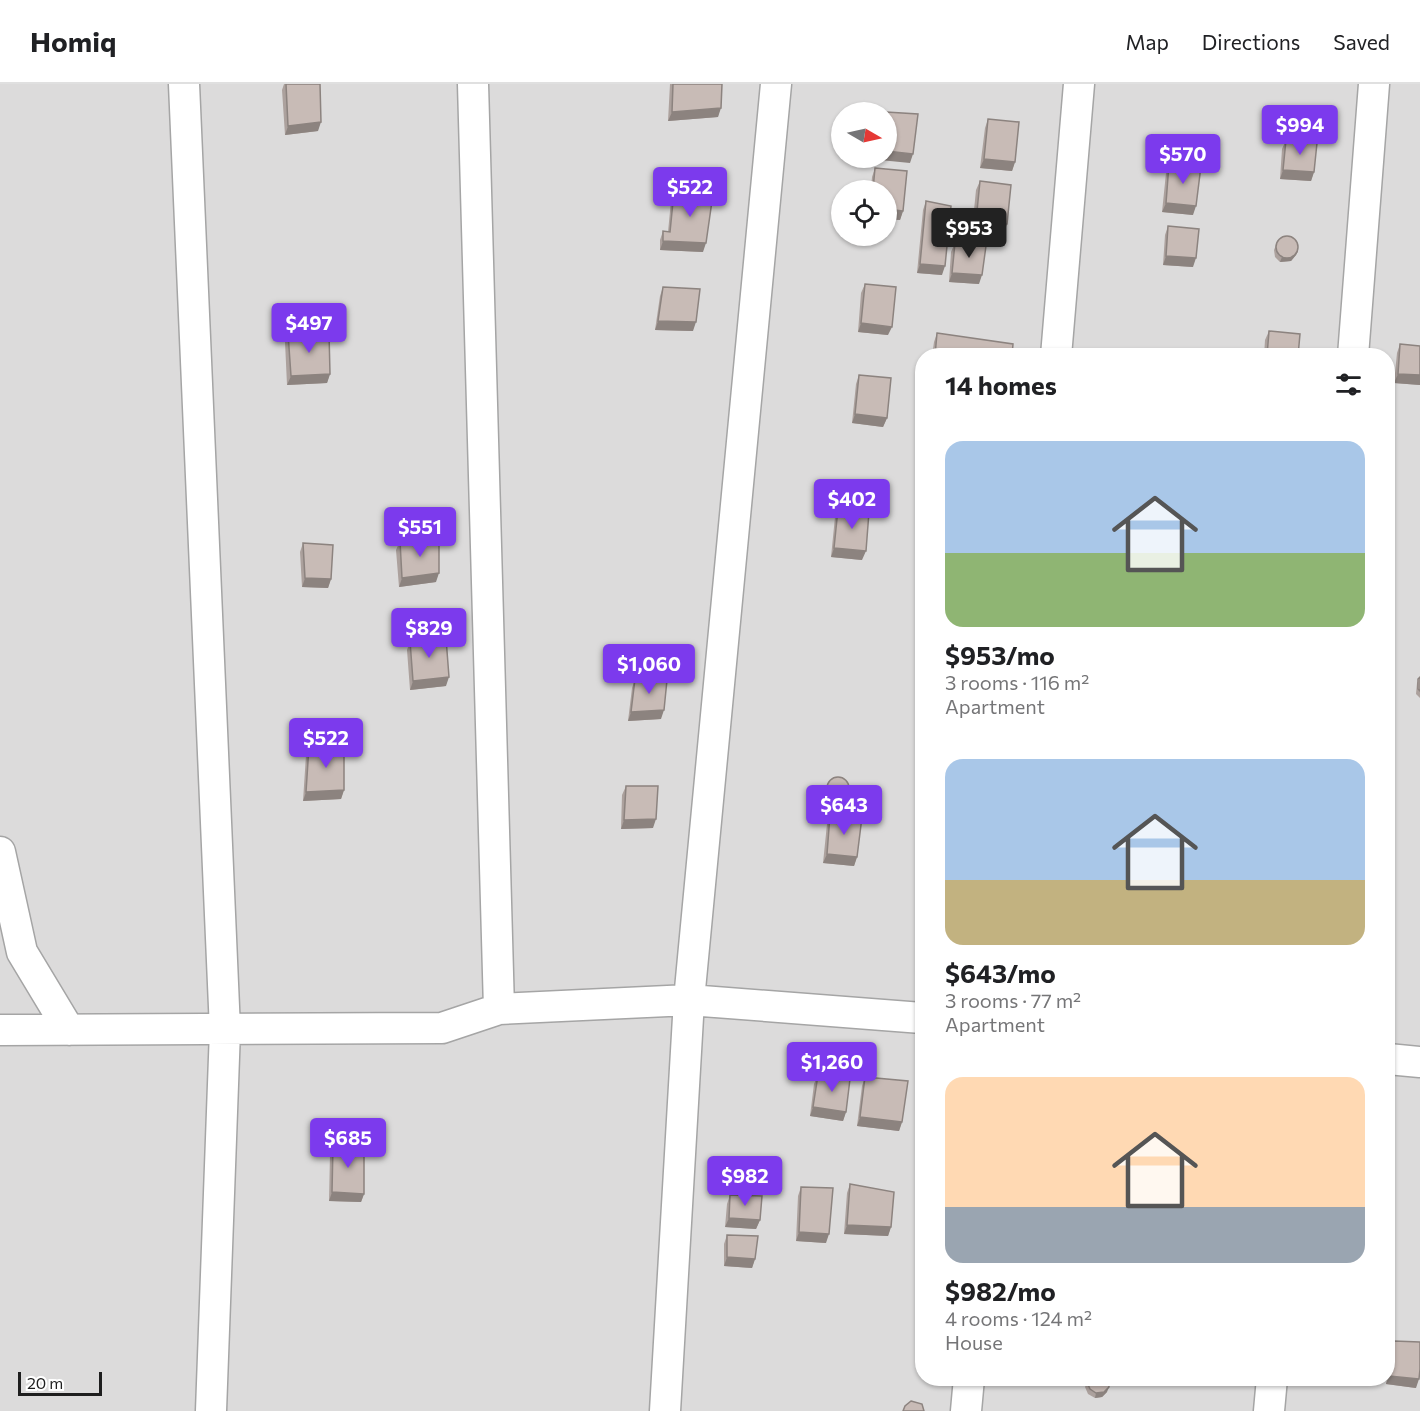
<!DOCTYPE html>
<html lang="en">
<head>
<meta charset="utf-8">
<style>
  :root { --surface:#fff; --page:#f6f6f6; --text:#202124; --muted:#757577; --line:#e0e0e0; --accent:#7c3aed }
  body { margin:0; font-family:Commissioner,sans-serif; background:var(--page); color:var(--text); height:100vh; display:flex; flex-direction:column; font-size:22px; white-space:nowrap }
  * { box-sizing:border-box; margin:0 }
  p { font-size:20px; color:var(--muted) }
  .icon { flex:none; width:33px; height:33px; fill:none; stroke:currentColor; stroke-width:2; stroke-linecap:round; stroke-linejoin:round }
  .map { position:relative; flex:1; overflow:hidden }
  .panel { position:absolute; left:915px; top:264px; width:480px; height:1038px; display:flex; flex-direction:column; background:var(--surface); border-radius:24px; box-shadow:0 2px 4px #0004 }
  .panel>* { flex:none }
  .needle { width:39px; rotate:99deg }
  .fabs { position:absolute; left:831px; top:18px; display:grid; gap:12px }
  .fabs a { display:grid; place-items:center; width:66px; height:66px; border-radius:50%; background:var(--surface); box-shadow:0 2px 4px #0004; font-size:30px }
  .scale { position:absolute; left:18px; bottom:15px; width:84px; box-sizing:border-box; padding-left:6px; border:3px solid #1e1e1e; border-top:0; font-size:16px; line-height:21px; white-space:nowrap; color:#1e1e1e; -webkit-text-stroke:4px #fff; paint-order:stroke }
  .price { position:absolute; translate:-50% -51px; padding:0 14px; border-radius:6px; background:var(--accent); color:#fff; font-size:20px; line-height:39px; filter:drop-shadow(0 2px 3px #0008) }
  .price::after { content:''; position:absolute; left:50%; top:36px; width:18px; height:14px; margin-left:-9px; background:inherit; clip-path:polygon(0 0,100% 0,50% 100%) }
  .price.active { background:#222; color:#fff }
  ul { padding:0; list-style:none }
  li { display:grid; align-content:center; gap:12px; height:318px; padding:0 30px }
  li span { display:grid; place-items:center; height:186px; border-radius:18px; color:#555 }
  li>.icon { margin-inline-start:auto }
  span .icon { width:108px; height:108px; fill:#fffc; stroke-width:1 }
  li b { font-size:26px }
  h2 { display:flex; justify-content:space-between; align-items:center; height:72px; padding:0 30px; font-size:26px }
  header { display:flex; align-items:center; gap:36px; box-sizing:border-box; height:84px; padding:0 30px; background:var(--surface); border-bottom:2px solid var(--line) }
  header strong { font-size:28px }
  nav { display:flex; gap:33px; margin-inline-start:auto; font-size:21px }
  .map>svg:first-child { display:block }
</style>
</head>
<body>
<header>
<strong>Homiq</strong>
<nav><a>Map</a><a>Directions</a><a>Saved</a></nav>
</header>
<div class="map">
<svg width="1420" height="1327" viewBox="0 0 1420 1327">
  <rect width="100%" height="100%" fill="#f0eae4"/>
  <path fill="#dcdbdb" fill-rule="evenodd" d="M0 0H1420V1327H0ZM842 28H886V74H842ZM842 106H886V152H842ZM922 272H1388V1294H922Z"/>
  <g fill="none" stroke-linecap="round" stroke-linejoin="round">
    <defs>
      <path id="minor" d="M184 0 225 946 211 1327
        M473 0 499 925
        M1056 272 1079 0
        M1353 272 1374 0
        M0 768 22 868 69 946
        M0 946 442 944 499 925 689 916 922 934
        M1388 975 1420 978
        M665 1327 689 916 776 0
        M966 1327 969 1294
        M1269 1327 1272 1294"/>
    </defs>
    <use href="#minor" stroke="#a5a5a5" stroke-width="33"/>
    <use href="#minor" stroke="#fff" stroke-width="30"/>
  </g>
  <path fill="#aca19d" d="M284 0H320L318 47 285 51 282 6Z
    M670 0H722L718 33 668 37Z
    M988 35 1015 78 1012 87 980 84 985 44Z
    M1286 56 1314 88 1311 97 1280 95 1282 65Z
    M1169 80 1193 131 1162 128 1166 89Z
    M875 84 907 87 903 127 900 136 886 135V106H871L872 93Z
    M980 97 1004 149 972 146 976 106Z
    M674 108 703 168 660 166V156L663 147 668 148 671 117Z
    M926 117 942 191 917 189 923 126Z
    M1168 142 1193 183 1163 181 1165 151Z
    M955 159 979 200 949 198 951 168Z
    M1276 161 1298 167 1296 171 1291 177 1280 178 1275 173 1274 166Z
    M865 200 888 251 858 248 861 209Z
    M663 203 693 247 655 246 660 212Z
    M1269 247 1298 272H1264L1265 256Z
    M288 249 330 290 327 299 287 301 285 258Z
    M937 249 1012 272H932L934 258Z
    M1400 260 1420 262V301L1394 299 1397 269Z
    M859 291 887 334 883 343 852 339 856 300Z
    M838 425 862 476 831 473 835 433Z
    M400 457 436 498 399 503 396 466Z
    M303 459 331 495 328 504 302 503 300 468Z
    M410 557 446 602 410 606 407 566Z
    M1420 593V614L1416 610 1417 599Z
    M635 595 661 635 628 637 632 604Z
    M309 662 344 706 341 715 303 717 306 671Z
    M626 702 653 744 621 745 622 711Z
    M826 702 848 708 847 712 842 718 835 720 826 714 825 707Z
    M830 731 857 773 854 782 823 779 827 740Z
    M818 991 846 1028 843 1037 810 1032 814 1000Z
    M865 993 902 1038 899 1047 857 1042 862 1002Z
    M333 1061 364 1110 361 1118 329 1117 330 1070Z
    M850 1100 891 1143 888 1152 844 1150 847 1109Z
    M801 1103 826 1159 796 1157 798 1112Z
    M730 1111 760 1136 756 1145 725 1143 727 1120Z
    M727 1151 755 1175 752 1184 724 1182V1160Z
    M1394 1257 1416 1304 1386 1300 1387 1294H1388L1390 1265Z
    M1089 1294 1107 1308 1102 1313 1095 1314 1088 1310 1085 1303Z"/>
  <path fill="#8c837f" d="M721 24 718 33 668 37 672 28Z
    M321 38 318 47 285 51 288 42Z
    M886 67 913 70 910 79 880 76V74H886Z
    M984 75 1015 78 1012 87 980 84Z
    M1283 86 1314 88 1311 97 1280 95Z
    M1166 119 1196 122 1193 131 1162 128Z
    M886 125 903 127 900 136 886 135Z
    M976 137 1007 140 1004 149 972 146Z
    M663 157 706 159 703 168 660 166Z
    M1298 167 1296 171 1291 177 1280 178 1282 173Z
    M1166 172 1196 174 1193 183 1163 181Z
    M920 180 945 182 942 191 917 189Z
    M952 189 982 191 979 200 949 198Z
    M658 237 696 238 693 247 655 246Z
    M861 239 892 243 888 251 858 248Z
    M330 290 327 299 287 301 291 292Z
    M1398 290 1420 291V301L1394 299Z
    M855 330 887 334 883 343 852 339Z
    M834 464 866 467 862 476 831 473Z
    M439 489 436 498 399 503 402 494Z
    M305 494 331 495 328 504 302 503Z
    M449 593 446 602 410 606 413 597Z
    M664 626 661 635 628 637 631 628Z
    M344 706 341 715 303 717 306 708Z
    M848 708 847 712 842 718 835 720 836 715Z
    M656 735 653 744 621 745 624 736Z
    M827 770 857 773 854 782 823 779Z
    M813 1023 846 1028 843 1037 810 1032Z
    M860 1033 902 1038 899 1047 857 1042Z
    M332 1108 364 1110 361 1118 329 1117Z
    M729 1134 760 1136 756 1145 725 1143Z
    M847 1141 891 1143 888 1152 844 1150Z
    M799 1148 829 1150 826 1159 796 1157Z
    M727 1173 755 1175 752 1184 724 1182Z
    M1389 1292 1419 1295 1416 1304 1386 1300Z
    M1109 1303 1107 1308 1102 1313 1095 1314 1096 1309Z"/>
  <path fill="#c8bbb6" stroke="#8c837f" stroke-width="1.5" d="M286 0H320L321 38 288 42Z
    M673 0H722L721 24 672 28Z
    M886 28 918 30 913 70 886 67Z
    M988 35 1019 38 1015 78 984 75Z
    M1286 56 1317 59 1314 88 1283 86Z
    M1169 80 1201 82 1196 122 1166 119Z
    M875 84 907 87 903 127 886 125V106H873Z
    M980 97 1011 101 1007 140 976 137Z
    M674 108 713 110 706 159 663 157V147L670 148Z
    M926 117 951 122 945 182 920 180Z
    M1168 142 1199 145 1196 174 1166 172Z
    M1276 163a11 11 0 1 1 22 0a11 11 0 1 1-22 0Z
    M955 159 986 162 982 191 952 189Z
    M865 200 896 203 892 243 861 239Z
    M663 203 700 205 696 238 658 237Z
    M1269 247 1300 250 1298 272H1267Z
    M288 249H329L330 290 291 292Z
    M937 249 1013 260 1012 272H935Z
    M1400 260 1420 262V291L1398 290Z
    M859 291 891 294 887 334 855 330Z
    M838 425 869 428 866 467 834 464Z
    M439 456V489L402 494 400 457Z
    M303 459 333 461 331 495 305 494Z
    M446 554 449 593 413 597 410 557Z
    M1420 593V607L1418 605V595Z
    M635 595 667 596 664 626 631 628Z
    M309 662H344V706L306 708Z
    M827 704a11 11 0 1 1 22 0a11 11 0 1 1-22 0Z
    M626 702H658L656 735 624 736Z
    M830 731 862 733 857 773 827 770Z
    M818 991 850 995 846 1028 813 1023Z
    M865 993 908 997 902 1038 860 1033Z
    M333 1061 364 1062V1110L332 1108Z
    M850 1100 894 1108 891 1143 847 1141Z
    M801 1103 833 1104 829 1150 799 1148Z
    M730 1111 762 1112 760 1136 729 1134Z
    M727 1151 758 1152 755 1175 727 1173Z
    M1394 1257 1420 1258V1285L1419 1295 1389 1292Z
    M1089 1294H1108L1109 1303 1104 1308 1096 1309 1090 1305 1087 1298Z
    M911 1317 922 1320 924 1327H903L905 1322Z"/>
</svg>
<div class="fabs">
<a><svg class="needle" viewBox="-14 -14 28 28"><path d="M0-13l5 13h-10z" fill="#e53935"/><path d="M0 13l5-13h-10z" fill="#757577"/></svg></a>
<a><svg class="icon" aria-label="locate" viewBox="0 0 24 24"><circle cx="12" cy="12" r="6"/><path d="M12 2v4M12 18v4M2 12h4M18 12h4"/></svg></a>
</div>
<div class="scale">20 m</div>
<b class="price" style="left:1300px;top:72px">$994</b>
<b class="price" style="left:1183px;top:101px">$570</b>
<b class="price" style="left:690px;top:134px">$522</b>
<b class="price active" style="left:969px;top:175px">$953</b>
<b class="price" style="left:309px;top:270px">$497</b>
<b class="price" style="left:852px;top:446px">$402</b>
<b class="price" style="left:420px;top:474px">$551</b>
<b class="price" style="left:429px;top:575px">$829</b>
<b class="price" style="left:649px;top:611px">$1,060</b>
<b class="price" style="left:326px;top:685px">$522</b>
<b class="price" style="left:844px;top:752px">$643</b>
<b class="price" style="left:832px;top:1009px">$1,260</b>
<b class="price" style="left:348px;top:1085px">$685</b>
<b class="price" style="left:745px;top:1123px">$982</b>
<section class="panel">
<h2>14 homes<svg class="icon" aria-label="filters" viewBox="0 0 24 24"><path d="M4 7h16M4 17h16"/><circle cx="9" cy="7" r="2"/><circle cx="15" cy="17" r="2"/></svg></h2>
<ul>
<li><span style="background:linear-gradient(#a9c7e8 60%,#8fb573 0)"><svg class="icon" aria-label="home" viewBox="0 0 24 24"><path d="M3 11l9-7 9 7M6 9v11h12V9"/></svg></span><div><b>$953/mo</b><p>3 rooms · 116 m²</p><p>Apartment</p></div></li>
<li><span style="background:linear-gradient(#a9c7e8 65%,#c2b280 0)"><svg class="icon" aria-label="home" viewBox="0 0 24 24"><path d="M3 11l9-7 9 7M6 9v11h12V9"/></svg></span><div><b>$643/mo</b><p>3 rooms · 77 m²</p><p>Apartment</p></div></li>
<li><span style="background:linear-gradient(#ffd9b3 70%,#9aa5b1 0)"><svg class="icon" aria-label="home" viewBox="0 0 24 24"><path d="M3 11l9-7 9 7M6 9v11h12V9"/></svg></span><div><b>$982/mo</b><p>4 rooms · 124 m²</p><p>House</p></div></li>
</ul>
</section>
</div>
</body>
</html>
